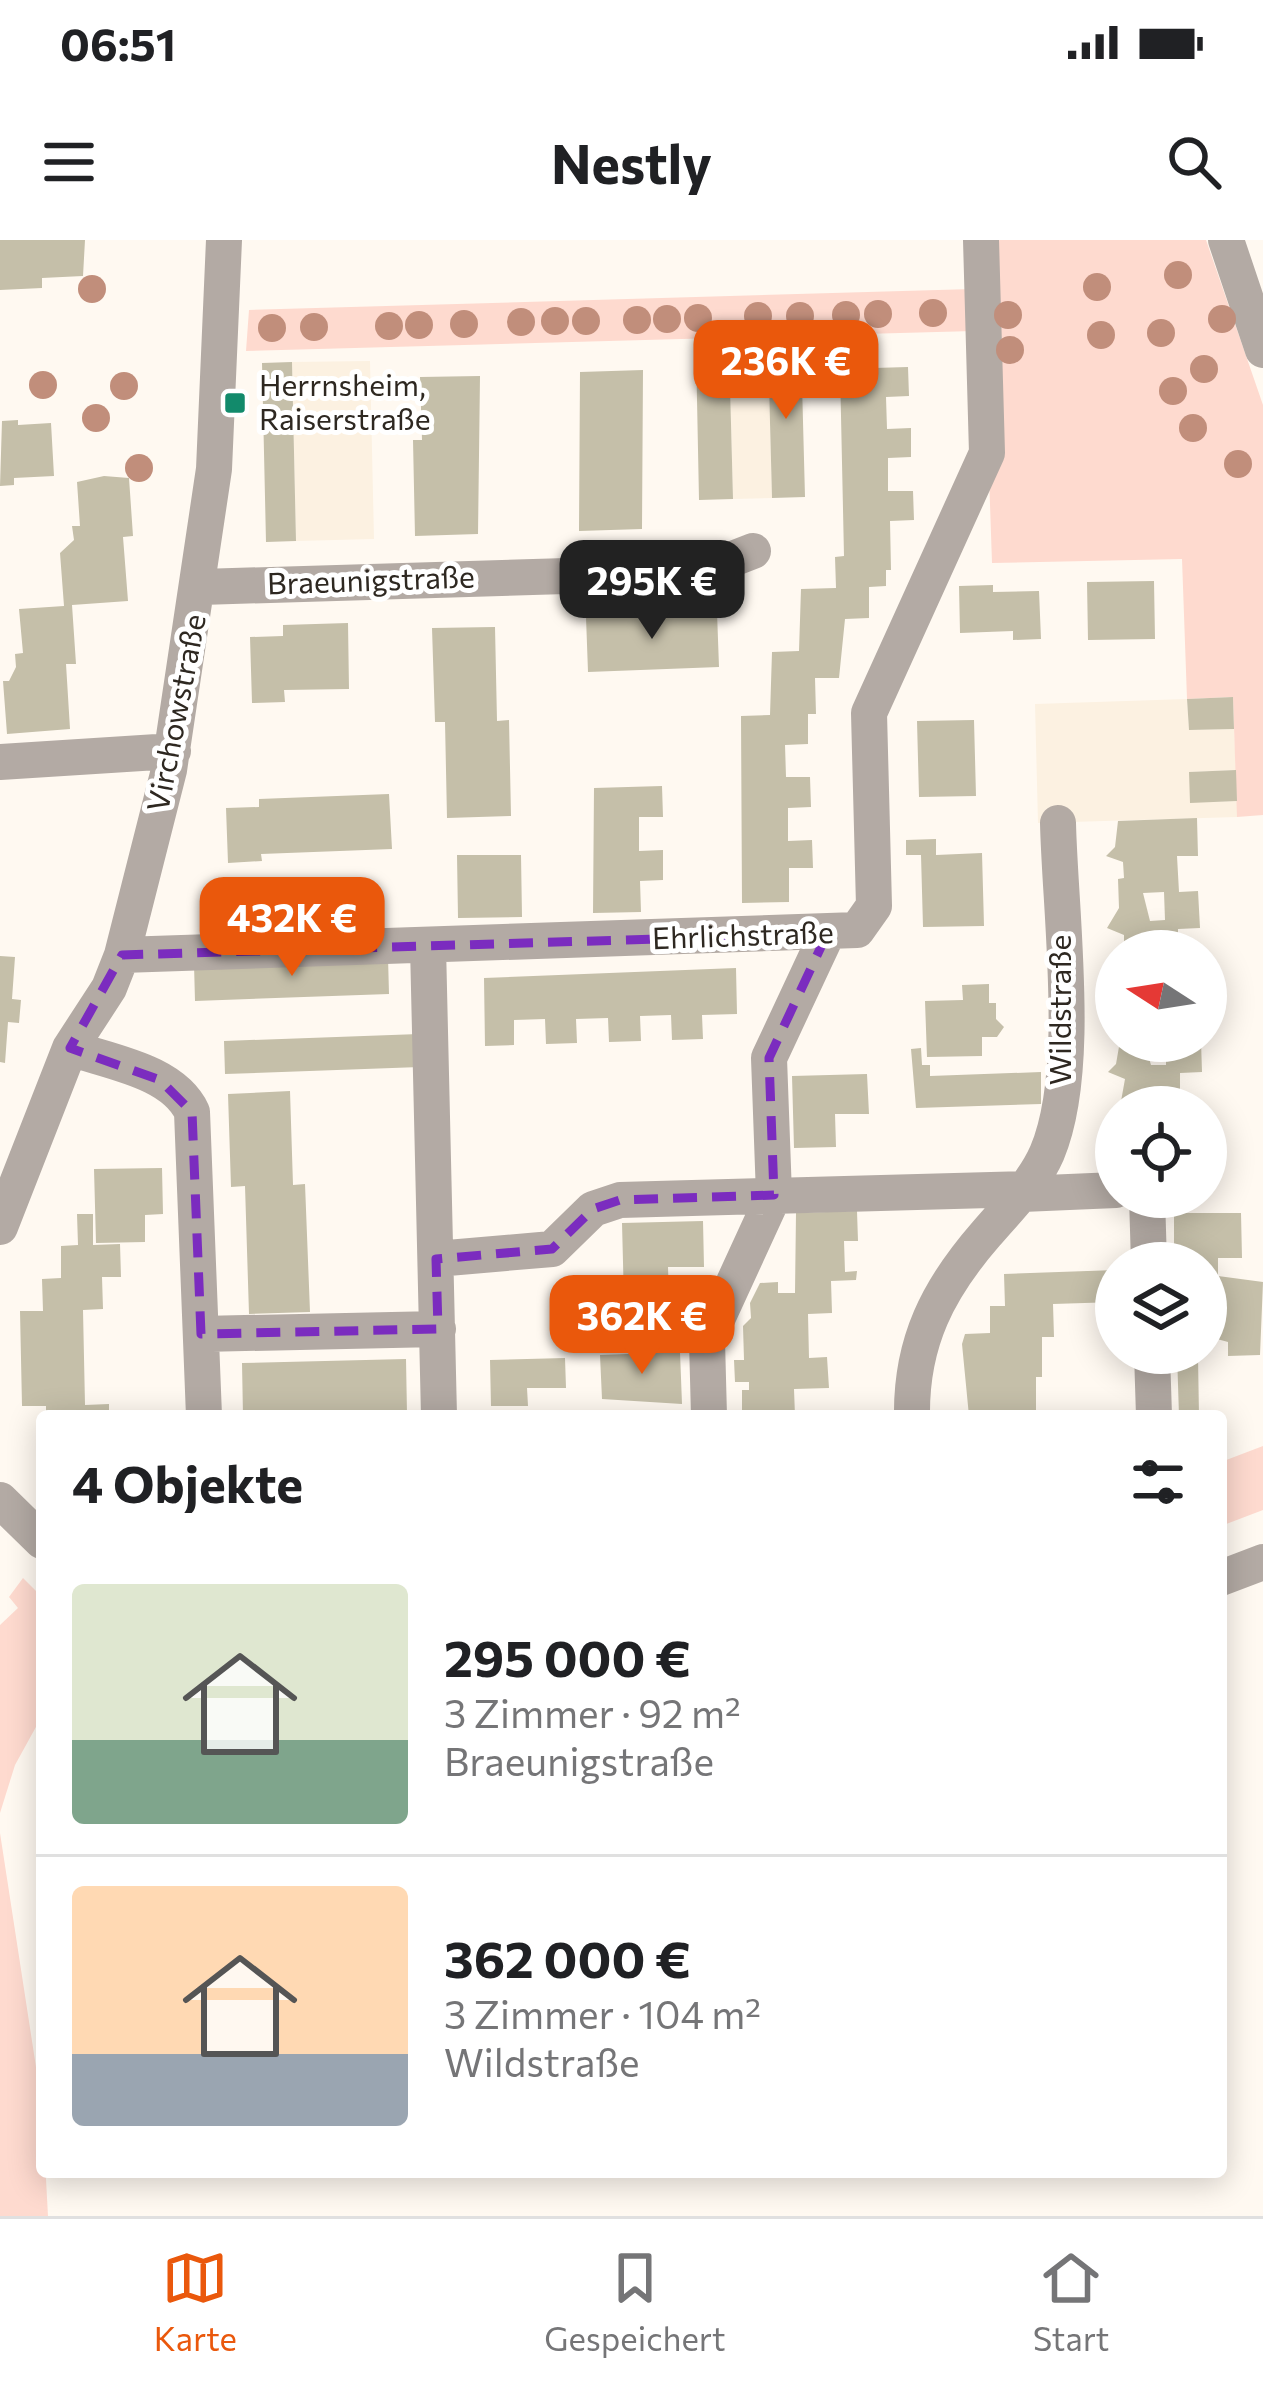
<!DOCTYPE html>
<html lang="de">
<head>
<meta charset="utf-8">
<style>
  :root { --surface:#fff; --page:#f6f6f6; --text:#202124; --muted:#757577; --line:#e0e0e0; --accent:#ea580c }
  body { margin:0; font-family:Commissioner,sans-serif; background:var(--page); color:var(--text); height:100vh; display:flex; flex-direction:column; font-size:45px; white-space:nowrap }
  * { box-sizing:border-box; margin:0 }
  p { font-size:39px; color:var(--muted) }
  .icon { flex:none; width:66px; height:66px; fill:none; stroke:currentColor; stroke-width:2; stroke-linecap:round; stroke-linejoin:round }
  .map { position:relative; flex:1; overflow:hidden }
  .sheet { position:absolute; left:36px; top:1170px; width:1191px; height:768px; display:flex; flex-direction:column; background:var(--surface); border-radius:12px; box-shadow:0 6px 30px #0003 }
  .sheet>* { flex:none }
  .needle { width:78px; rotate:282deg }
  .buttons { position:absolute; left:1095px; top:690px; display:grid; gap:24px }
  .buttons a { display:grid; place-items:center; width:132px; height:132px; border-radius:50%; background:var(--surface); box-shadow:0 6px 30px #0003; font-size:60px }
  .price { position:absolute; translate:-50% -102px; padding:0 27px; border-radius:24px; background:var(--accent); color:#fff; font-size:39px; line-height:78px; filter:drop-shadow(0 3px 6px #0008) }
  .price::after { content:''; position:absolute; left:50%; top:72px; width:36px; height:27px; margin-left:-18px; background:inherit; clip-path:polygon(0 0,100% 0,50% 100%) }
  .price.selected { background:#222; color:#fff }
  ul { padding:0; list-style:none }
  li { display:flex; align-items:center; gap:36px; height:300px; padding:0 36px }
  li+li { border-top:3px solid var(--line) }
  li span { display:grid; place-items:center; flex:none; width:336px; height:240px; border-radius:12px; color:#555 }
  li>.icon { margin-inline-start:auto }
  span .icon { width:144px; height:144px; fill:#fffc; stroke-width:1 }
  li b { font-size:51px }
  h2 { display:flex; justify-content:space-between; align-items:center; height:144px; padding:0 36px; font-size:51px }
  .status { display:flex; justify-content:space-between; align-items:center; height:84px; padding:0 60px; background:var(--surface); direction:ltr }
  .status svg { height:33px; fill:currentColor }
  header { display:flex; justify-content:space-between; align-items:center; height:156px; padding:0 36px; background:var(--surface); font-size:54px; font-weight:700 }
  .tab-bar { display:flex; justify-content:space-around; align-items:center; height:168px; border-top:3px solid var(--line); background:var(--surface); font-size:33px; color:var(--muted) }
  .tab-bar a { display:grid; justify-items:center; gap:6px }
  .tab-bar .selected { color:var(--accent) }
  .map>svg:first-child { display:block }
</style>
</head>
<body>
<div class="status"><b>06:51</b><svg viewBox="0 0 49 12"><path d="M0 12V9h3v3zM5 12V6h3v6zM10 12V3h3v9zM15 12V0h3v12zM26 1h20v11H26zM47 4h2v5h-2z"/></svg></div>
<header><svg class="icon" aria-label="menu" viewBox="0 0 24 24"><path d="M4 6h16M4 12h16M4 18h16"/></svg>Nestly<svg class="icon" aria-label="search" viewBox="0 0 24 24"><circle cx="10" cy="10" r="6"/><path d="M15 15l6 6"/></svg></header>
<div class="map">
<svg width="1263" height="1976" viewBox="0 0 1263 1976">
  <rect width="100%" height="100%" fill="#fff9f1"/>
  <path fill="#fcf1e1" d="M768 107 772 258 733 259 729 108Z
    M370 121 374 299 296 301 292 122Z
    M1187 459 1189 490 1234 489 1236 530 1190 532V562L1237 561V577L1038 583 1035 464Z"/>
  <path fill="#fedacf" d="M981 0H1206L1263 165V575L1237 577 1233 457 1187 459 1182 319 992 323Z
    M973 49 974 91 246 111 249 70Z
    M1263 1206V1270L1221 1286V1222Z
    M23 1338 42 1357V1476L15 1525 0 1573V1385L18 1368 9 1357Z
    M0 1593 42 1866 48 1976H0Z"/>
  <path fill="#c5bfa9" fill-rule="evenodd" d="M0 0H85L83 36 42 38V48L0 50Z
    M801 106 805 257 772 258 768 107Z
    M729 108 733 259 699 260 696 109Z
    M292 122 296 301 266 302 262 123Z
    M908 127 909 156 886 157 887 189 911 188V217L888 218V251H913L914 280 890 281 891 330H886V346L869 347V378L845 379 839 438H815L816 474H808V504L785 505 786 537H810L811 567 788 568V601L812 600 813 628H789V662L742 663 741 476 770 475 772 412 799 411 801 349 836 348 835 317 844 316 840 129Z
    M643 130 642 289 579 291 580 132Z
    M480 136 478 294 415 296 413 200H422L420 137Z
    M18 180V185L51 183 54 236 14 238V245L0 246 2 181Z
    M104 236 129 238 133 296 123 297 128 361 72 365 76 424H66L70 489 7 494 3 441H9L16 427 15 414 23 413 19 369 64 366 60 313 74 300 72 286H80L77 242Z
    M1154 341 1155 399 1088 400 1087 342Z
    M993 345V352L1039 351 1041 399 1013 400V391L960 393 959 346Z
    M717 372 719 427 588 432 586 377Z
    M348 383 349 449 284 450 285 462 252 463 250 397 283 396V385Z
    M495 387 497 481 509 480 511 576 447 578 445 482H435L432 388Z
    M1233 457 1234 489 1189 490 1187 459Z
    M974 480 976 556 919 557 917 481Z
    M1236 530 1237 561 1190 563 1189 532Z
    M662 546 663 577H639V611L663 610V640L640 641 641 672 593 673 594 548Z
    M389 554 392 609 261 614 262 621 228 623 226 568 259 567V559Z
    M1197 578 1198 616H1177L1179 652 1198 651 1200 688 1178 689V711H1124V695L1107 688 1119 668 1118 639 1124 638 1123 622 1106 616 1115 607 1118 581ZM1164 652 1165 680 1150 681 1143 653Z
    M936 599V615L982 613 984 686 923 687 921 615H906V600Z
    M457 615H521L522 677 458 678Z
    M0 716 15 717 12 759 21 760 19 783 8 782 5 823 0 822Z
    M388 717 389 754 195 761 194 724Z
    M736 728 737 774 702 775 703 799 672 800 671 775 640 776 641 801 609 802 608 778 576 779 577 803 546 804 545 779 514 780V805L485 806 484 738Z
    M989 744V763H996V779L1004 787 997 797H982V816L927 817 925 761 963 760 962 745Z
    M419 794 420 827 225 834 224 801Z
    M1120 801H1144L1151 825H1166V801H1201L1202 832 1180 833V867H1120L1125 839 1108 832 1116 824Z
    M921 808 922 825H930V836L1041 832V864L916 868 911 809Z
    M867 834 869 874H835L836 907 794 908 792 836Z
    M290 851 293 945 305 944 310 1072 249 1074 245 946 231 947 228 854Z
    M1104 891H1116V933H1106Z
    M162 928 163 974 145 975V1002L96 1003 94 929Z
    M857 971 858 1001H844L845 1032 857 1031 856 1040 831 1041 832 1073 808 1074 809 1118 827 1117 829 1148 794 1149 795 1176H742V1150H749V1142H735L734 1120H744L743 1086 751 1078 750 1063 760 1043 778 1042V1053H795L796 973Z
    M1174 973H1241L1242 1018H1218V1036L1263 1042 1260 1115 1228 1116V1102L1206 1096V1023H1174Z
    M77 974H93V1005L120 1004 121 1037H102L103 1069 83 1070 85 1165 109 1164V1176H46V1166H22L20 1071H43L42 1039 61 1038V1006L78 1005Z
    M703 981 704 1027H668L669 1059 624 1061 622 983Z
    M1116 1030V1062L1053 1064 1054 1097H1042V1137H1036V1172L969 1176 962 1104 965 1094 990 1093V1066H1005L1004 1034Z
    M680 1112 682 1164 602 1159 600 1115Z
    M1177 1113H1203L1198 1117 1199 1176H1179Z
    M565 1118 566 1148H527L528 1166H491L490 1120Z
    M406 1119 407 1174 243 1176 242 1123Z"/>
  <g fill="none" stroke-linecap="round" stroke-linejoin="round">
    <path stroke="#b3aaa4" stroke-width="36" d="M1226 0 1263 110
      M201 347 699 332 753 311
      M0 522 173 511
      M428 706 439 1176
      M122 715 857 690 874 666 869 473 987 213 981 0
      M70 808C110 822 173 831 192 872L204 1176
      M1022 954 1116 950
      M1147 957 1149 1023
      M0 987 70 808 109 748 122 715 169 530 214 229 224 0
      M436 1019 552 1009 593 969 620 960 1026 949
      M201 1094 438 1089
      M1152 1113 1154 1176
      M709 1176 707 1101 774 955 769 818 827 694
      M912 1176C911 1102 938 1049 986 994 1008 968 1033 945 1047 913 1082 831 1060 674 1058 583
      M0 1260 42 1301
      M1221 1338 1263 1322"/>
  </g>
  <g fill="#c18e7b">
    <circle cx="1178" cy="35" r="14"/>
    <circle cx="1097" cy="47" r="14"/>
    <circle cx="92" cy="49" r="14"/>
    <circle cx="933" cy="73" r="14"/>
    <circle cx="878" cy="74" r="14"/>
    <circle cx="846" cy="75" r="14"/>
    <circle cx="1008" cy="75" r="14"/>
    <circle cx="758" cy="76" r="14"/>
    <circle cx="800" cy="76" r="14"/>
    <circle cx="698" cy="78" r="14"/>
    <circle cx="667" cy="79" r="14"/>
    <circle cx="1222" cy="79" r="14"/>
    <circle cx="637" cy="80" r="14"/>
    <circle cx="555" cy="81" r="14"/>
    <circle cx="586" cy="81" r="14"/>
    <circle cx="521" cy="82" r="14"/>
    <circle cx="464" cy="84" r="14"/>
    <circle cx="419" cy="85" r="14"/>
    <circle cx="389" cy="86" r="14"/>
    <circle cx="314" cy="87" r="14"/>
    <circle cx="272" cy="88" r="14"/>
    <circle cx="1161" cy="93" r="14"/>
    <circle cx="1101" cy="95" r="14"/>
    <circle cx="1010" cy="110" r="14"/>
    <circle cx="1204" cy="129" r="14"/>
    <circle cx="43" cy="145" r="14"/>
    <circle cx="124" cy="146" r="14"/>
    <circle cx="1173" cy="151" r="14"/>
    <circle cx="96" cy="178" r="14"/>
    <circle cx="1193" cy="188" r="14"/>
    <circle cx="1238" cy="224" r="14"/>
    <circle cx="139" cy="228" r="14"/>
  </g>
  <path fill="none" stroke="#7b2cbf" stroke-width="9" stroke-dasharray="24 15" stroke-linejoin="round" d="M827 694 769 818 774 955 620 960 593 969 552 1009 436 1019 438 1089 201 1094 192 872 160 840 70 808 122 715Z"/>
  <rect fill="#128a6b" stroke="#fff" stroke-width="4.5" x="223" y="151" width="24" height="24" rx="6"/>
  <g text-anchor="middle" stroke-width="10" stroke-linejoin="round" paint-order="stroke">
    <g font-size="30" fill="#2e2821" stroke="#fff" text-anchor="start">
      <text x="259" y="156">Herrnsheim,<tspan x="259" dy="34">Raiserstraße</tspan></text>
    </g>
    <g font-size="30" fill="#2e2821" stroke="#fff">
      <text transform="translate(371 341) rotate(-2)" y="10">Braeunigstraße</text>
      <text transform="translate(177 473) rotate(-79)" y="10">Virchowstraße</text>
      <text transform="translate(743 696) rotate(-2)" y="10">Ehrlichstraße</text>
      <text transform="translate(1061 770) rotate(-90)" y="10">Wildstraße</text>
    </g>
  </g>
</svg>
<div class="buttons">
<a><svg class="needle" viewBox="-14 -14 28 28"><path d="M0-13l5 13h-10z" fill="#e53935"/><path d="M0 13l5-13h-10z" fill="#757577"/></svg></a>
<a><svg class="icon" aria-label="locate" viewBox="0 0 24 24"><circle cx="12" cy="12" r="6"/><path d="M12 2v4M12 18v4M2 12h4M18 12h4"/></svg></a>
<a><svg class="icon" aria-label="layers" viewBox="0 0 24 24"><path d="M12 4l9 5-9 5-9-5zM3 14l9 5 9-5"/></svg></a>
</div>
<b class="price" style="left:786px;top:182px">236K €</b>
<b class="price selected" style="left:652px;top:402px">295K €</b>
<b class="price" style="left:292px;top:739px">432K €</b>
<b class="price" style="left:642px;top:1137px">362K €</b>
<section class="sheet">
<h2>4 Objekte<svg class="icon" aria-label="filters" viewBox="0 0 24 24"><path d="M4 7h16M4 17h16"/><circle cx="9" cy="7" r="2"/><circle cx="15" cy="17" r="2"/></svg></h2>
<ul>
<li><span style="background:linear-gradient(#dfe7d0 65%,#7fa58c 0)"><svg class="icon" aria-label="home" viewBox="0 0 24 24"><path d="M3 11l9-7 9 7M6 9v11h12V9"/></svg></span><div><b>295 000 €</b><p>3 Zimmer · 92 m²</p><p>Braeunigstraße</p></div></li>
<li><span style="background:linear-gradient(#ffd9b3 70%,#9aa5b1 0)"><svg class="icon" aria-label="home" viewBox="0 0 24 24"><path d="M3 11l9-7 9 7M6 9v11h12V9"/></svg></span><div><b>362 000 €</b><p>3 Zimmer · 104 m²</p><p>Wildstraße</p></div></li>
</ul>
</section>
</div>
<nav class="tab-bar">
<a class="selected"><svg class="icon" aria-label="map" viewBox="0 0 24 24"><path d="M3 6l6-2 6 2 6-2v14l-6 2-6-2-6 2zM9 4v14M15 6v14"/></svg>Karte</a>
<a><svg class="icon" aria-label="saved" viewBox="0 0 24 24"><path d="M7 4h10v16l-5-4-5 4z"/></svg>Gespeichert</a>
<a><svg class="icon" aria-label="home" viewBox="0 0 24 24"><path d="M3 11l9-7 9 7M6 9v11h12V9"/></svg>Start</a>
</nav>
</body>
</html>
